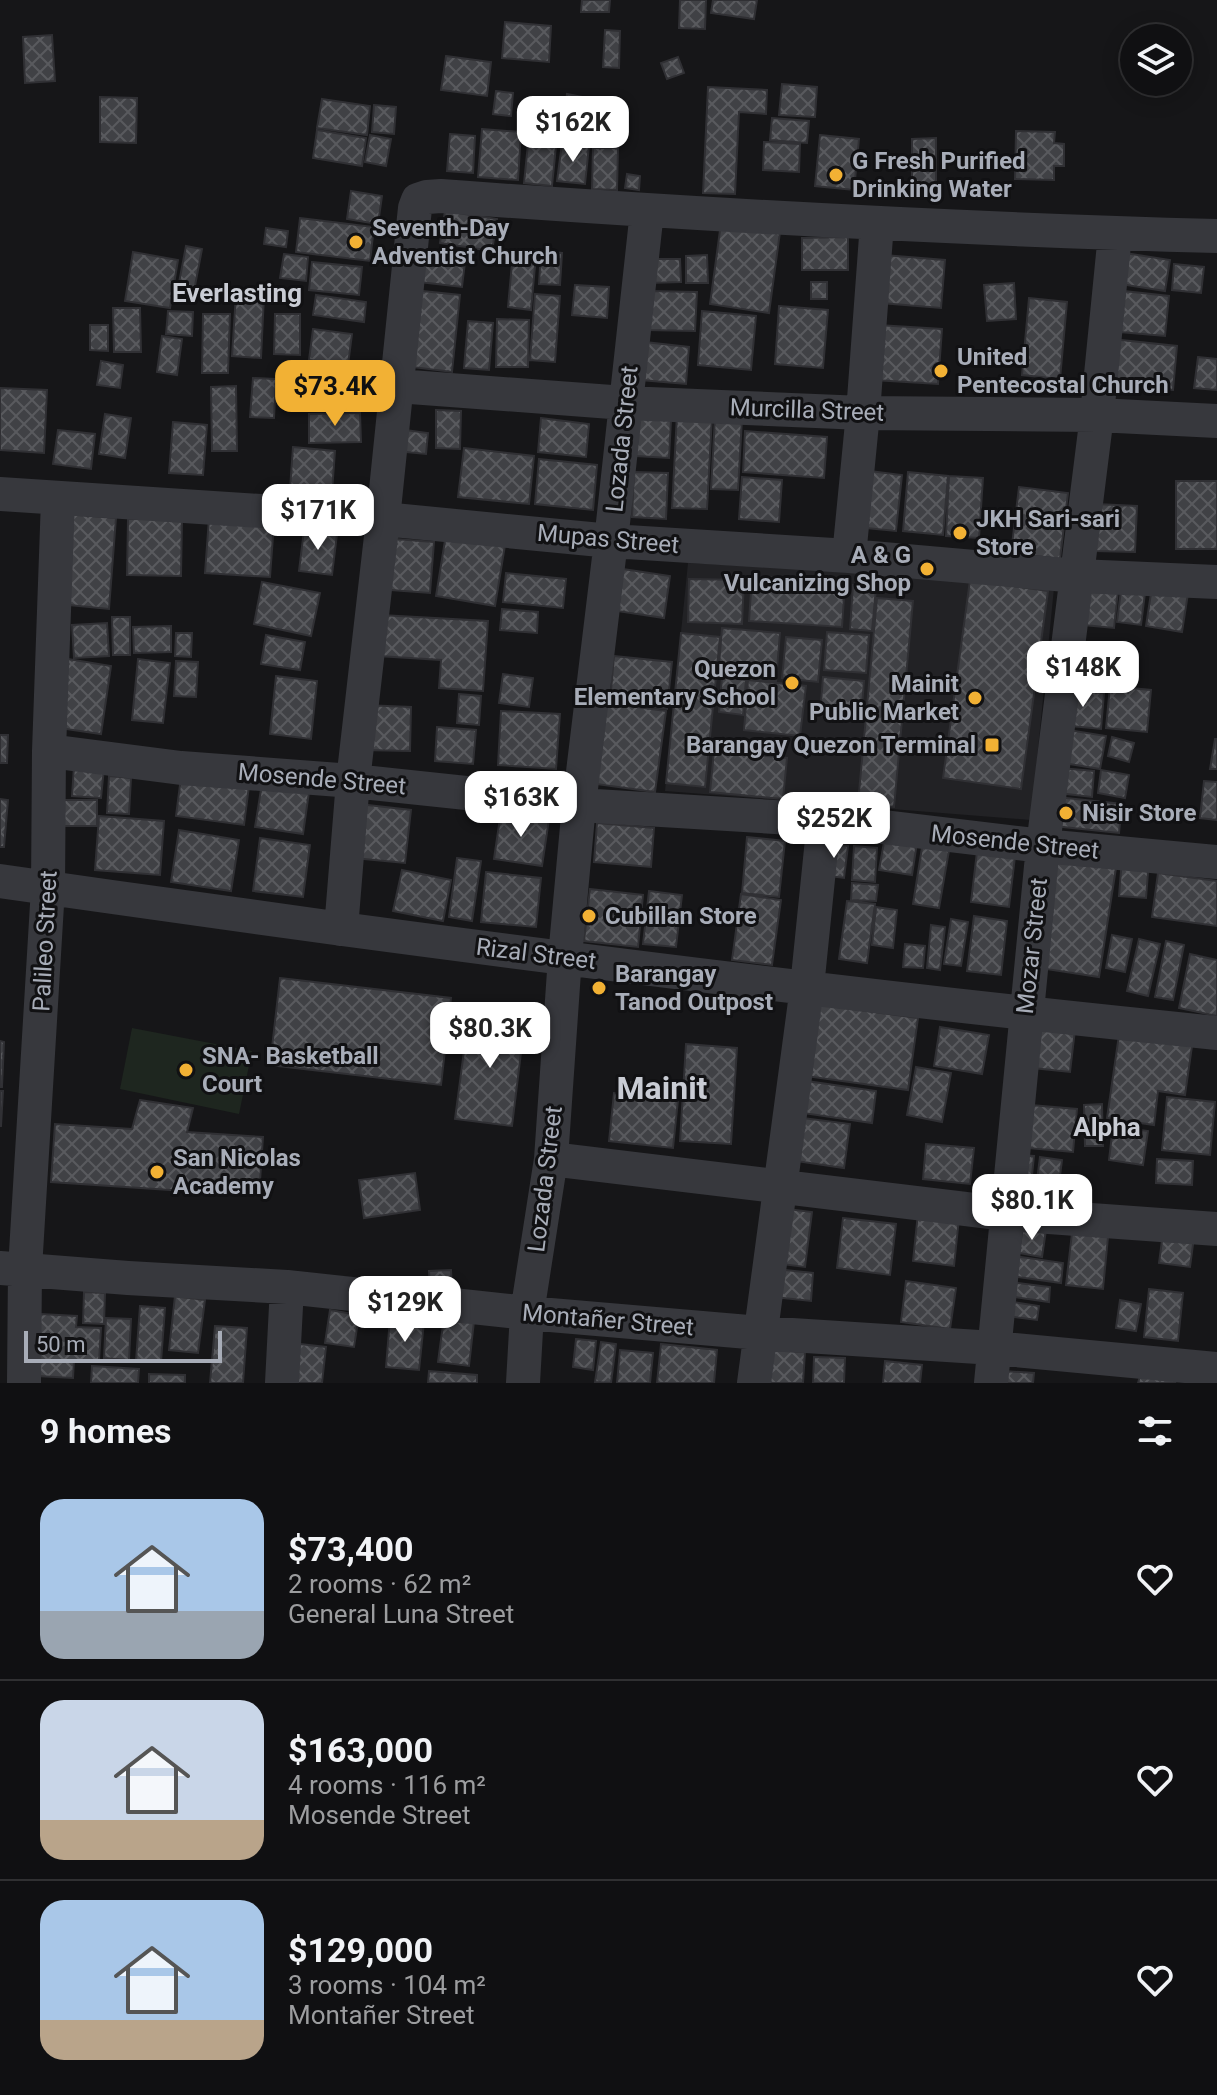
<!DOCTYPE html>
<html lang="en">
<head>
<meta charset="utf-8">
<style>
  :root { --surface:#101012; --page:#19191b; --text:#f1f3f6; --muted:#9c9d9f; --line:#303032; --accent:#f2b134 }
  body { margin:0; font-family:Roboto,sans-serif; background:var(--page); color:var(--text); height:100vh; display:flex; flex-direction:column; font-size:30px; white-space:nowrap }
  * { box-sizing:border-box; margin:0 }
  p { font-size:26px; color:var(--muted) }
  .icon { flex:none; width:44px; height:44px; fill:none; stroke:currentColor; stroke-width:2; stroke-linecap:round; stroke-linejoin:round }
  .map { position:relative; height:1383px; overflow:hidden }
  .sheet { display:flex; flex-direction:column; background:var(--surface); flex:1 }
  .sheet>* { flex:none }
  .controls { position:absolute; left:1120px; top:24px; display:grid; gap:16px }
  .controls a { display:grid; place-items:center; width:72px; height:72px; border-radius:50%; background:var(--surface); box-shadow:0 4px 20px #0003,0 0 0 2px var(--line); font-size:40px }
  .scale { position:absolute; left:24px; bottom:20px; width:198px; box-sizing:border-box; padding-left:8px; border:4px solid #a8adb8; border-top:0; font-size:22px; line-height:28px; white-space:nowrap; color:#a8adb8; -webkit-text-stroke:6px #111113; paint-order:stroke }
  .price { position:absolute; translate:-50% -68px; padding:0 18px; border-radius:16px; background:#fff; color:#222; font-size:26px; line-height:52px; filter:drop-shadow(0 2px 4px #0008) }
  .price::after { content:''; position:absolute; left:50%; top:48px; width:24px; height:18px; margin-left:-12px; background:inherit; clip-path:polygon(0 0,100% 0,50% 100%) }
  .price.current { background:var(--accent); color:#111 }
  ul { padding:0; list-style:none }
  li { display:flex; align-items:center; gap:24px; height:200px; padding:0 40px }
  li+li { border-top:2px solid var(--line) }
  li span { display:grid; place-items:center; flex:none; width:224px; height:160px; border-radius:24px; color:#555 }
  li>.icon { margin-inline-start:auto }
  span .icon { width:96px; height:96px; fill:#fffc; stroke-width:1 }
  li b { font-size:34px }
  h2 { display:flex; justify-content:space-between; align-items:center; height:96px; padding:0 40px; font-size:34px }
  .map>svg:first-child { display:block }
</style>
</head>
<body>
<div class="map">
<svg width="1217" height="1383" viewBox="0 0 1217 1383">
  <defs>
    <pattern id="building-cross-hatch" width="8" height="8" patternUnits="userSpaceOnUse" patternTransform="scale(2)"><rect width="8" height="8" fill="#404145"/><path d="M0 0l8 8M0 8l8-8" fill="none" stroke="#595a5e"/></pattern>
  </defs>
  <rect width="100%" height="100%" fill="#161618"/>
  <path fill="#222225" d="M688 563 918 574 1054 588 1031 820 665 791Z"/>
  <path fill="#1e261f" d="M132 1028 252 1051 239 1114 120 1089Z"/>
  <path fill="url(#building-cross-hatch)" stroke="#303034" stroke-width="2" d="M582 0H610L609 12H581Z
    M680 0H706L705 29 679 28Z
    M713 0H757L754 19 711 13Z
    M505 22 551 26 549 62 502 58Z
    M605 30 620 31 619 68 603 67Z
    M52 35 55 81 25 83 23 37Z
    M446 56 491 62 487 96 441 90Z
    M678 57 684 73 667 79 661 63Z
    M782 84 817 87 815 117 779 115Z
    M708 87 767 90 766 114 739 112 735 194 703 193Z
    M496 91 513 93 511 116 493 114Z
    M567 94 593 99 588 126 563 122Z
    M100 97 137 98 136 143 100 142Z
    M322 99 370 106 367 135 317 128Z
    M374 105 396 107 394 134 372 132Z
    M772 118 809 121 807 143 770 140Z
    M482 129 521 132 518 180 478 177Z
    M317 130 366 138 362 166 313 158Z
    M1016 131 1055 132 1054 143 1064 144V166H1054V180L1015 179Z
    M450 134 475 136 473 173 447 171Z
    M529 134 557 136 552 186 524 183Z
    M370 135 391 139 386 166 365 162Z
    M820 135 859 139 854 190 815 186Z
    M936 138V187H912V139Z
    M764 142 800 144 799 172 763 170Z
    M562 143 589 146 585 184 557 181Z
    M593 148H618L617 190 592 189Z
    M627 174 640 176 639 190 625 188Z
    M351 191 382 196 378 224 347 219Z
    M445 211 497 219 492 251 440 243Z
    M300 218 374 227 370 261 296 252Z
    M721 223 780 232 769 313 710 304Z
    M266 228 288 231 286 247 264 244Z
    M848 237V270H802V238Z
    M186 246 202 249 194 291 178 288Z
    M415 248 466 254 462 287 411 281Z
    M541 251 562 253 560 285 539 284Z
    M133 252 178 260 170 308 125 301Z
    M513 252 536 255 531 310 508 307Z
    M1125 253 1170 260 1165 291 1120 284Z
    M284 254 308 257 306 281 280 278Z
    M707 255 708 283H686V256Z
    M884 255 945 260 941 308 881 303Z
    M647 259H680L681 282 648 283Z
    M312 262 362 267 359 295 309 290Z
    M1174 264 1204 267 1201 293 1172 290Z
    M811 282H827V299H811Z
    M1014 283 1016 319 987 321 984 285Z
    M575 285 609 287 607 318 572 315Z
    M413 290 460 295 452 372 404 366Z
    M649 291 697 292 695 331 647 330Z
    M1124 291 1169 296 1165 336 1120 332Z
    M236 294 264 296 261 358 232 356Z
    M535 294 560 296 555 362 530 360Z
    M316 295 366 302 364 322 313 315Z
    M1029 298 1067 302 1060 379 1022 375Z
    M779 306 828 310 823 368 775 364Z
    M113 308H140L141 352H114Z
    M168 311 193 312 192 336 166 334Z
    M702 311 756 316 751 370 698 365Z
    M203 314H230L228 373H202Z
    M275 314H300V355L274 354Z
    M497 319 529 320 528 367H496Z
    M468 321 493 323 489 370 464 368Z
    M90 325H108V351L90 350Z
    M878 325 942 329 938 384 874 380Z
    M313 329 352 334 348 365 309 360Z
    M162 336 182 339 177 375 157 372Z
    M1112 339 1177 346 1173 390 1108 384Z
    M645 342 689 347 686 384 641 380Z
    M1198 357 1217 359V390L1194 388Z
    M101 361 123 365 120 388 97 385Z
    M320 366 360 369 359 389 318 386Z
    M253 378 276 379 274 418 250 417Z
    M236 386 237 451H212L211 387Z
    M0 388 47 390 44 453 0 450Z
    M436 410 461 411 460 449 436 448Z
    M360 413 361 442 309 443V414Z
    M105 414 131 418 125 458 99 454Z
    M677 414 712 416 707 509 672 508Z
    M715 417 742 419 738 490 711 489Z
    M541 418 589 424 586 457 538 452Z
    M638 418 671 420 669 458 636 456Z
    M173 422 207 425 203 475 169 473Z
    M398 429 428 433 426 454 396 451Z
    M58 430 95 434 91 469 53 464Z
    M745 431 827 437 824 478 743 472Z
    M293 447 335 451 332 492 290 489Z
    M464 448 534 456 529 504 458 497Z
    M539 459 597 465 593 510 535 504Z
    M862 470 902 475 896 531 856 527Z
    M634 472 668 473 666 519 632 517Z
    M908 472 948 476 943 535 903 531Z
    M949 476 983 478 979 538 946 536Z
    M742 477 782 480 779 522 739 519Z
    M1176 481H1217V549H1176Z
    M1019 487 1068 493 1060 559 1011 553Z
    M1096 504 1137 506 1135 552 1095 551Z
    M66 514 116 518 109 609 59 604Z
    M209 518 274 523 270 577 205 573Z
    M128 519H182L181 576 127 575Z
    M447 528 506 539 495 606 436 596Z
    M304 530 337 534 332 575 299 571Z
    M382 538 434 542 430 593 378 589Z
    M623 569 670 576 664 618 617 611Z
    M506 573 566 579 563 608 503 602Z
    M752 576 845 583 842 627 749 621Z
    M689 579 744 580 742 624 688 622Z
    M970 580 1048 591 1021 789 943 778Z
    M1153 580 1189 587 1182 632 1146 626Z
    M262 582 320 593 311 636 254 624Z
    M1122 582 1146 585 1141 625 1117 622Z
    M853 585 876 588 872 631 850 629Z
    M1088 587 1118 590 1114 628 1084 625Z
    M877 598 913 601 894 807 858 803Z
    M502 609 538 612 537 633 500 630Z
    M381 615 488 621 483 691 439 688 441 660 378 656Z
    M112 617H130V655H113Z
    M107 623 109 656 74 658 72 625Z
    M171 626V652L134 653 133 627Z
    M722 628 780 633 776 681 718 676Z
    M827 632 869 635 866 673 824 670Z
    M176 633H192L191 657 175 656Z
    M681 633 720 637 705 787 666 783Z
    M266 635 305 642 300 670 261 664Z
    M786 637 822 640 818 682 782 678Z
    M614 656 672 662 667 709 610 702Z
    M62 658 111 666 101 734 52 727Z
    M138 659 170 663 163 723 132 720Z
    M176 661 198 662 196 697 174 696Z
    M503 674 533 678 529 707 499 703Z
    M276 676 317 681 311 739 270 734Z
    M722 677 746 680 743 715 719 712Z
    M823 677 864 681 861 719 820 715Z
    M748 680 806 686 800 736 744 730Z
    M1110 686 1151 690 1147 732 1106 728Z
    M1065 689 1104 693 1101 729 1061 725Z
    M459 694 481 696 479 725 457 723Z
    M607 703 666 711 655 792 596 784Z
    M363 705 411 707 410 751 362 750Z
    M501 711 560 714 556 769 498 765Z
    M437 727 476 730 473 764 435 761Z
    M1062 729 1106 736 1100 769 1057 762Z
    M0 735H8L7 763H0Z
    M1112 737 1134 743 1129 762 1108 756Z
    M1215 739H1217V769H1210Z
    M714 751 787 758 783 799 710 792Z
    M74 766 104 768 101 798 72 796Z
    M1060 768 1094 771 1092 797 1058 793Z
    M1101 770 1129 775 1125 798 1098 793Z
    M109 776 131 778 129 814 107 813Z
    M181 777 249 786 244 825 176 816Z
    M263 777 310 785 303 834 255 827Z
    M1204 781 1217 782V820L1200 818Z
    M1057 797 1122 804 1119 833 1054 826Z
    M0 799 8 800 4 847H0Z
    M57 800H97V826H57Z
    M359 804 411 810 405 863 354 858Z
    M501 811 549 819 542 866 494 859Z
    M99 816 164 821 160 875 95 870Z
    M597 823 654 828 651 867 594 862Z
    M179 830 239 840 231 891 171 882Z
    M886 831 918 836 912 875 879 870Z
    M924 835 951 839 939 908 913 904Z
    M747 837 785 841 779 897 742 893Z
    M260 838 310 845 303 897 253 891Z
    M825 843 848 846 844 878 821 875Z
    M978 843 1016 848 1009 907 971 902Z
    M854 846 877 848 875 882 852 880Z
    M457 858 481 861 472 921 449 917Z
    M1049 858 1116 868 1099 977 1033 967Z
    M1122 858 1149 860 1146 898 1119 896Z
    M402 870 451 880 443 921 393 911Z
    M486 872 541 878 536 927 481 922Z
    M1158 873 1217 881V926L1152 917Z
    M852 883 878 885 876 901 851 900Z
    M590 889 643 895 638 947 584 941Z
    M649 891 682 895 676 947 643 944Z
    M741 894 781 900 772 965 732 960Z
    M847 901 875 904 867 963 839 959Z
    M876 907 897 910 893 948 872 945Z
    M974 916 1007 921 1001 975 967 971Z
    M951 919 968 922 961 966 944 964Z
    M931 925 945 927 940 970 927 968Z
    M1112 935 1132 939 1125 972 1106 968Z
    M1139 939 1160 944 1148 996 1127 991Z
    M1166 941 1184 945 1173 1000 1155 997Z
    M905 944 925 946 923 968 903 967Z
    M1190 954 1217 960V1016L1179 1008Z
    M280 978 451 998 441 1085 270 1065Z
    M808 1003 918 1018 908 1090 798 1075Z
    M469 1013 525 1020 512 1126 455 1119Z
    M1037 1026 1075 1030 1070 1072 1033 1068Z
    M940 1027 989 1035 982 1074 934 1066Z
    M1119 1035 1192 1046 1185 1095 1158 1091 1154 1125 1107 1118Z
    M0 1041 4 1042 2 1087H0Z
    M686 1044 737 1048 731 1144 680 1141Z
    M916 1067 951 1073 942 1122 907 1115Z
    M807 1081 876 1091 872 1123 803 1113Z
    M631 1082 665 1086 664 1099 678 1100 673 1148 609 1141 614 1093 630 1095Z
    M0 1091H3L1 1126H0Z
    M1167 1097 1215 1102 1210 1155 1162 1150Z
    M140 1100 193 1108 187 1132 263 1137 259 1196 51 1182 55 1124 132 1129Z
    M1019 1104 1077 1109 1073 1152 1015 1147Z
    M1102 1104 1103 1146H1085L1084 1105Z
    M795 1117 850 1124 844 1168 789 1160Z
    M1113 1126 1148 1131 1143 1165 1109 1160Z
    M926 1144 974 1148 970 1184 923 1179Z
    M1019 1155 1034 1156 1030 1195 1016 1194Z
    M1040 1157 1062 1160 1057 1199 1035 1196Z
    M1157 1159 1193 1161 1192 1185 1156 1183Z
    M415 1173 420 1210 364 1218 359 1180Z
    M780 1208 812 1212 805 1267 773 1263Z
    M918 1213 959 1218 954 1266 913 1261Z
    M843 1218 896 1224 890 1275 837 1268Z
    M1023 1226 1046 1230 1042 1257 1019 1253Z
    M1072 1233 1108 1237 1103 1289 1066 1285Z
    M1163 1233 1194 1237 1190 1267 1159 1263Z
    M1007 1255 1063 1263 1061 1283 1004 1275Z
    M776 1269 813 1273 811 1301 774 1297Z
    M451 1270 452 1287 430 1288 429 1271Z
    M906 1281 956 1288 950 1329 901 1322Z
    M1003 1281 1050 1287 1049 1302 1001 1295Z
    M1149 1289 1183 1293 1178 1341 1144 1337Z
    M84 1292 105 1293 104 1324 83 1323Z
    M175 1296 205 1300 198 1353 169 1350Z
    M1120 1300 1141 1304 1136 1331 1116 1328Z
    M1007 1301 1039 1306 1037 1320 1006 1316Z
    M140 1306 165 1308 161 1362 136 1361Z
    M330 1310 359 1315 354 1347 325 1343Z
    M40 1314 77 1316 76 1327 101 1328 99 1361 74 1360 73 1378 37 1376Z
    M444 1317 474 1321 469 1366 438 1362Z
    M106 1318 131 1319 129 1360 104 1358Z
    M390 1318 424 1322 419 1370 386 1367Z
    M215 1326 247 1328 243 1383H210Z
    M576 1339 596 1341 593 1370 573 1367Z
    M601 1342 616 1344 611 1383 595 1382Z
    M291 1343 326 1347 322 1383H295Z
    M661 1344 717 1350 714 1383H657Z
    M620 1350 653 1353 650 1383H617Z
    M764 1350 805 1352 803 1383H763Z
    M814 1357 845 1358 844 1383H813Z
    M885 1361 922 1365 920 1383H883Z
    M92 1366 139 1369 138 1383H91Z
    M1142 1369 1177 1377 1175 1383H1138Z
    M429 1371 477 1375V1383H428Z
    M1003 1371 1034 1373 1033 1383H1002Z
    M149 1374 185 1375V1383H149Z"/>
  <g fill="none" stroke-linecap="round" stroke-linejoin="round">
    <path stroke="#37383d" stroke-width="34" d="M397 386 625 403 863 413 1097 415 1217 421
      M0 494 383 519 611 541 849 556 1078 576 1217 582
      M849 556 863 413 877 223
      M49 751 181 768 353 781 579 805 824 820 1043 846 1217 862
      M0 881C114 897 228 914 342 929 633 968 925 1004 1217 1033
      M341 929 353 781 383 519 415 208 418 200 427 197 441 196C700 215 958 229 1217 236
      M551 1159 1007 1214 1217 1229
      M0 1268 128 1278 287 1287 527 1313 760 1333 994 1348 1217 1369
      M24 1383 25 1269 48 888 49 751 58 499
      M282 1383 287 1287
      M523 1383 527 1313 551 1159 565 957 579 805 611 541 647 211
      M754 1383 807 987 824 820
      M991 1383 1043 846 1097 415 1115 234"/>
  </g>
  <g fill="#f2b134" stroke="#111113" stroke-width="3">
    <circle cx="836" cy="175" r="8"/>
    <circle cx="356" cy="242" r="8"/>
    <circle cx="941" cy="371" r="8"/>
    <circle cx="960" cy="533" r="8"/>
    <circle cx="927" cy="569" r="8"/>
    <circle cx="792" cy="683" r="8"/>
    <circle cx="975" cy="698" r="8"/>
    <rect x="984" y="737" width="16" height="16" rx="4"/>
    <circle cx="1066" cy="813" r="8"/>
    <circle cx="589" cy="916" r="8"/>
    <circle cx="599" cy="988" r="8"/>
    <circle cx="186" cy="1070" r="8"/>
    <circle cx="157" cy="1172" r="8"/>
  </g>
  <g text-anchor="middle" stroke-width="6" stroke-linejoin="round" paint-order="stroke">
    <g font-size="24" font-weight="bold" fill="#a8adb8" stroke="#111113" text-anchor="start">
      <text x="852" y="169">G Fresh Purified<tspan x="852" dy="28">Drinking Water</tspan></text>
      <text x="372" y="236">Seventh-Day<tspan x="372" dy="28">Adventist Church</tspan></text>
      <text x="957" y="365">United<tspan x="957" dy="28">Pentecostal Church</tspan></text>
      <text x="976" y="527">JKH Sari-sari<tspan x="976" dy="28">Store</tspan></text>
      <text x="911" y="563" text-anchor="end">A &amp; G<tspan x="911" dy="28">Vulcanizing Shop</tspan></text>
      <text x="776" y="677" text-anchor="end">Quezon<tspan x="776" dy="28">Elementary School</tspan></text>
      <text x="959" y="692" text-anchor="end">Mainit<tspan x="959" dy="28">Public Market</tspan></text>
      <text x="976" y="753" text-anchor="end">Barangay Quezon Terminal</text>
      <text x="1082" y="821">Nisir Store</text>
      <text x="605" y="924">Cubillan Store</text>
      <text x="615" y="982">Barangay<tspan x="615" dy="28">Tanod Outpost</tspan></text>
      <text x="202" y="1064">SNA- Basketball<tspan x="202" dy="28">Court</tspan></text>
      <text x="173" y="1166">San Nicolas<tspan x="173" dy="28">Academy</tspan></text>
    </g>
    <g font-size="24" fill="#a8adb8" stroke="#111113">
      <text transform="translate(807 410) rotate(2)" y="8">Murcilla Street</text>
      <text transform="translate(622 439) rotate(-84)" y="8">Lozada Street</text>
      <text transform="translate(608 539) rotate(5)" y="8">Mupas Street</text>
      <text transform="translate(322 779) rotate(5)" y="8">Mosende Street</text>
      <text transform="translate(1015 842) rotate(6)" y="8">Mosende Street</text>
      <text transform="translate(45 941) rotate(-87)" y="8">Palileo Street</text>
      <text transform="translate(1032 946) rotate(-84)" y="8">Mozar Street</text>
      <text transform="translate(536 954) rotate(7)" y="8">Rizal Street</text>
      <text transform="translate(545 1179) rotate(-83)" y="8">Lozada Street</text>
      <text transform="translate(608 1320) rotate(5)" y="8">Montañer Street</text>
    </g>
    <g font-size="26" font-weight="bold" fill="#c9ccd4" stroke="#111113">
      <text x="237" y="302">Everlasting</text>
      <text x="1107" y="1136">Alpha</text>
    </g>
    <g font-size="32" font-weight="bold" fill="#c9ccd4" stroke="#111113">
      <text x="662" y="1099">Mainit</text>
    </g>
  </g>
</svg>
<div class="controls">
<a><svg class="icon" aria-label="layers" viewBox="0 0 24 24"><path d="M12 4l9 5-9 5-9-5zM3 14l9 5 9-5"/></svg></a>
</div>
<div class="scale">50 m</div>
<b class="price" style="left:573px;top:164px">$162K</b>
<b class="price current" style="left:335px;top:428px">$73.4K</b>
<b class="price" style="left:318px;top:552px">$171K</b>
<b class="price" style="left:1083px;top:709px">$148K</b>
<b class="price" style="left:521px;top:839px">$163K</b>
<b class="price" style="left:834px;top:860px">$252K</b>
<b class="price" style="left:490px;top:1070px">$80.3K</b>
<b class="price" style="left:1032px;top:1242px">$80.1K</b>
<b class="price" style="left:405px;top:1344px">$129K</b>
</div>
<section class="sheet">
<h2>9 homes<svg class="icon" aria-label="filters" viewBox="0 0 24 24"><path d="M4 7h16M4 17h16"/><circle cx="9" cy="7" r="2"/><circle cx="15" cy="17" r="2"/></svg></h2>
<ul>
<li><span style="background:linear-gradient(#a9c7e8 70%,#9aa5b1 0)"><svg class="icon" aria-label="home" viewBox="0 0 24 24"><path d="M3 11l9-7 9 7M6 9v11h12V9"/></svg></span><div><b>$73,400</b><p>2 rooms · 62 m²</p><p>General Luna Street</p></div><svg class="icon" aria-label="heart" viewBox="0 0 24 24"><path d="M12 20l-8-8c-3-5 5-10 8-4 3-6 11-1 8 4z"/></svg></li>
<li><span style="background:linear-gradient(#c9d6e8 75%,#b9a48a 0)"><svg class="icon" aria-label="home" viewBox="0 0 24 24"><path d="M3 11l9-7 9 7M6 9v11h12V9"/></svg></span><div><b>$163,000</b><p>4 rooms · 116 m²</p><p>Mosende Street</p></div><svg class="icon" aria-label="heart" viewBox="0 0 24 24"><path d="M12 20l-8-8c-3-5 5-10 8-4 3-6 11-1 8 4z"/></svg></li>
<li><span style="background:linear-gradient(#a9c7e8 75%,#b9a48a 0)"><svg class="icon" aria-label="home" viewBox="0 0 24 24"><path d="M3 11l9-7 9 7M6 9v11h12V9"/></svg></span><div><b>$129,000</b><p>3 rooms · 104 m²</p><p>Montañer Street</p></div><svg class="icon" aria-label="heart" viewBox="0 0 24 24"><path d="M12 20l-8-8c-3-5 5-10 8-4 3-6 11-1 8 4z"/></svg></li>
</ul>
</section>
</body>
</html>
